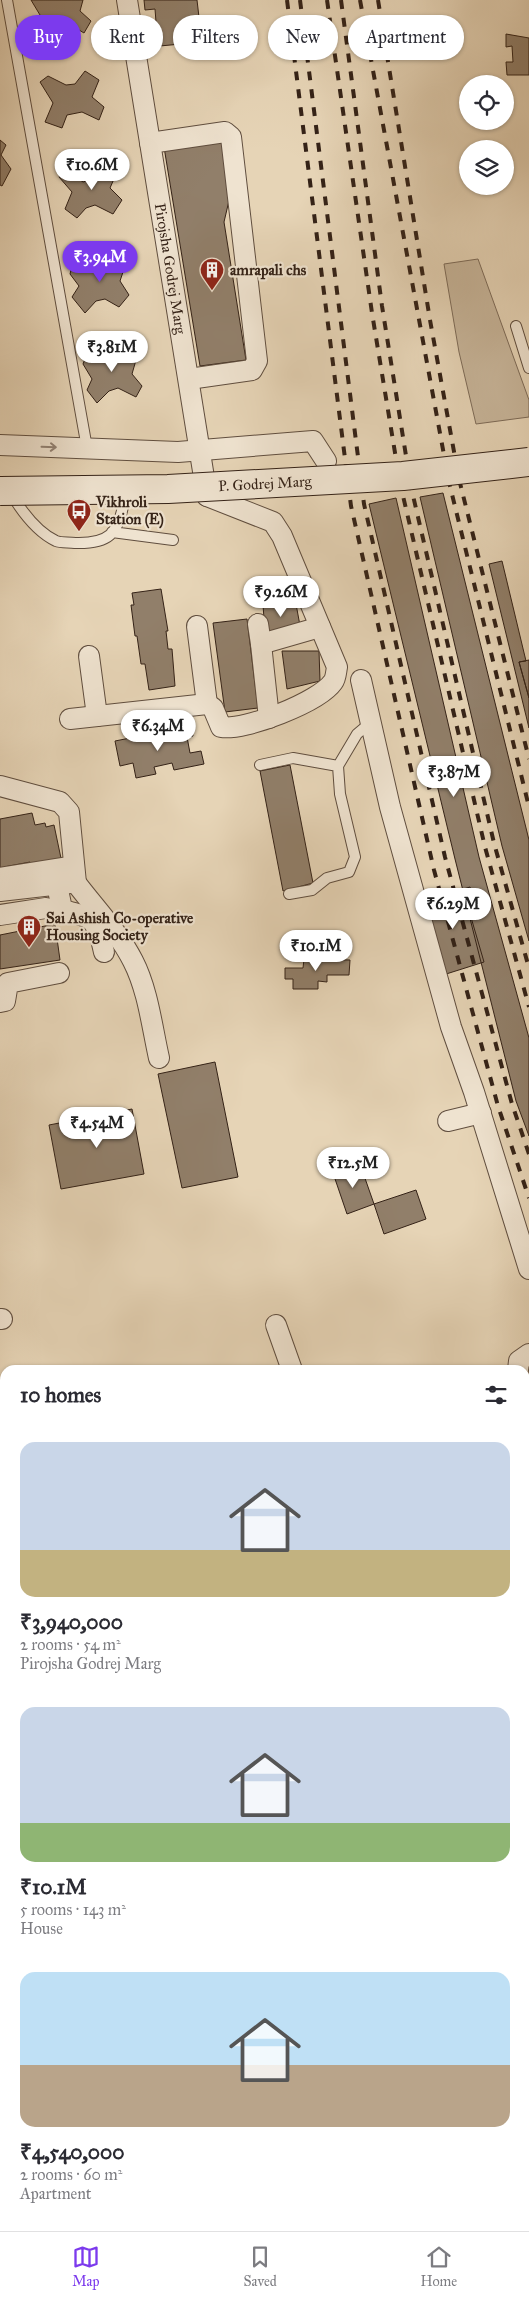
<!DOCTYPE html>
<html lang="en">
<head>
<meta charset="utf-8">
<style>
  :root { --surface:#fff; --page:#f7f7f7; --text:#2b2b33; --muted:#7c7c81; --line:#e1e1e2; --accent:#7c3aed }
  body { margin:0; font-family:"IM FELL Great Primer",serif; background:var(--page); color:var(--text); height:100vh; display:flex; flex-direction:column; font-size:19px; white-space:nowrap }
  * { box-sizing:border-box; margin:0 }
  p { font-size:16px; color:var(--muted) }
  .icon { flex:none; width:28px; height:28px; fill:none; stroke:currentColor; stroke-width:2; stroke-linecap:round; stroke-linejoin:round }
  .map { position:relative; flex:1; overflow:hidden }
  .sheet { position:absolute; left:0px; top:1365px; width:530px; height:866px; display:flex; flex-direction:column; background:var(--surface); border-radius:15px 15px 0 0; box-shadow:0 1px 4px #0004 }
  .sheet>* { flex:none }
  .banner { position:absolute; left:15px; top:15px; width:500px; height:45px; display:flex; gap:10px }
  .tools { position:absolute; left:459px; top:75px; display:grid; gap:10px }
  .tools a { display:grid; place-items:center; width:55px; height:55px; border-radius:50%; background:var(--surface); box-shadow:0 1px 4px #0004; font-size:25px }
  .price { position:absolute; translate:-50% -42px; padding:0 11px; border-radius:18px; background:#fff; color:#222; font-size:16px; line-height:32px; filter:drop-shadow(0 1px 2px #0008) }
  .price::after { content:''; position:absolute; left:50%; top:30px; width:15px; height:11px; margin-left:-8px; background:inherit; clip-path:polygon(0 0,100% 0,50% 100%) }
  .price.active { background:var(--accent); color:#fff }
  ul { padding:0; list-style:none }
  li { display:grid; align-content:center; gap:10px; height:265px; padding:0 20px }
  li span { display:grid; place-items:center; height:155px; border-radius:15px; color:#555 }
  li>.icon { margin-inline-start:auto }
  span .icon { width:90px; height:90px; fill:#fffc; stroke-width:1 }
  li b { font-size:21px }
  h2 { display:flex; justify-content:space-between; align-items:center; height:60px; padding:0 20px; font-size:21px }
  .chip { padding:0 18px; border-radius:22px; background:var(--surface); box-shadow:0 1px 4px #0004; font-size:18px; line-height:45px }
  .chip.active { background:var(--accent); color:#fff }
  .menu { display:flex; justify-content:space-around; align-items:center; height:70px; border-top:1px solid var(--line); background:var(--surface); font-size:14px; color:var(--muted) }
  .menu a { display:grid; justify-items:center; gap:2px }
  .menu .active { color:var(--accent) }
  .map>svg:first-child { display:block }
</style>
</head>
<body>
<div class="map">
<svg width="529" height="2231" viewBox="0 0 529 2231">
  <rect width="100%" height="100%" fill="#e6d4b6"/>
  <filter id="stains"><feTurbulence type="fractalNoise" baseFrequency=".004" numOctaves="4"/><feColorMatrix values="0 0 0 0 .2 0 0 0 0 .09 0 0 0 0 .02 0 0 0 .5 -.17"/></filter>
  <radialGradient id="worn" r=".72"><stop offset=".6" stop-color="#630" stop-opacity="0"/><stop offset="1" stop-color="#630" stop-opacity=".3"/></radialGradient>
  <path fill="#c8b69b" stroke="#7e6c59" d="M478 259 529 400V417L476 424 459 352 444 264Z"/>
  <path fill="#917f6a" stroke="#342217" d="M31 0H83L80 11 91 21 84 33 69 24 54 26 45 40 29 27 40 15Z
    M144 0H197L200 26 179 28 181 44 149 47 147 23 156 22 155 9 145 10Z
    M506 34 529 38V75H507L506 62H513L512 46 506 47Z
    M85 71 99 80 92 97 104 107 99 120 82 112 67 115 62 128 45 122 53 103 40 82 48 76 66 85 75 84Z
    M0 140 6 145 1 155 11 169 2 186 0 185Z
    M223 142 231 192 224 222 246 360 200 366 164 147Z
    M103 160 117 172 110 188 122 200 113 214 95 205 86 208 77 218 65 209 72 192 59 177 64 168 83 182 92 179Z
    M109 251 126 263 120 281 129 295 119 307 105 299 96 301 85 313 72 297 79 286 70 274 73 262 92 271 102 269Z
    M126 343 138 353 132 374 142 386 136 397 118 388 109 391 97 403 87 390 92 379 83 364 88 351 106 360 114 359Z
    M443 493 529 840V941L502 846 420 497Z
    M396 498 479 857 529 1038V1136L516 1101 455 859 369 504Z
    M502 561 526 661 519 662 529 698V728L489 564Z
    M161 589 168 631H166L168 649H172L175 686 149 690 145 664H141L137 636H135L131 605H134L132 593Z
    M296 604 301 631 265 632 263 605Z
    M247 619 258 708 225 712 213 623Z
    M282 651H319L320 681 287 689Z
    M529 660V698L519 662Z
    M191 726 193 736 187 737 190 753 201 751 204 764 174 770 172 763 154 767 156 774 136 778 133 763 120 766 115 741Z
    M290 765 313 883 283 891 260 771Z
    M32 813 35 825 45 823 46 827 54 825 62 863 31 866 30 862 4 867V870L0 871V819Z
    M470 887 476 905 468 907 484 962 443 975 420 902Z
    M55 924 60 960 0 969V935Z
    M304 959 350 960 349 975H327V982L318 981V989H293V979H285V968H303Z
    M215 1062 238 1177 182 1188 158 1074Z
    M132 1109 144 1174 61 1189 49 1125Z
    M360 1164 374 1204 347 1214 333 1173Z
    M416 1190 426 1219 384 1234 374 1204Z
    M5 2087V2106L0 2107V2089Z
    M5 2181V2213L0 2214V2183Z
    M174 2226H192L193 2231H175Z"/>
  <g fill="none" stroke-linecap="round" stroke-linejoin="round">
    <defs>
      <path id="lane" d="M7 0 87 448
        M516 326 529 368
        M17 503C27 518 39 533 56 541 61 543 69 542 75 543 109 544 118 534 124 502
        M112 532 173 540
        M260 765 293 758 338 766
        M289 894 312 890 327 878 349 872 355 857 340 794 338 766 357 734 370 723"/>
      <g id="street">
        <path id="s1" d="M127 0 207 496"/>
        <path d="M150 143 225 132 231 137 257 361 252 370 189 379"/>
        <path d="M0 445 178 452 313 441 326 461"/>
        <path d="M258 624 261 644"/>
        <path d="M197 626 207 704"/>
        <path d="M89 656 97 716"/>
        <path d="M361 680 390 807 451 1027 474 1092 529 1269"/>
        <path d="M269 718 261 644 320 627"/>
        <path d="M70 719 207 704 213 708 221 727C245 731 319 702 333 682 336 678 336 672 337 667L282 536 273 522 207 496"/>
        <path d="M0 786 60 802 69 812 76 883"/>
        <path d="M0 878 74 866"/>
        <path d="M76 883C95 908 119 933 133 961 148 990 152 1027 159 1058"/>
        <path d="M57 885 62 909C70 913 78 913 86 917 99 923 101 940 104 952"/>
        <path d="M0 891 70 883"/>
        <path d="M0 915 46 908"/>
        <path d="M0 1002 5 1001 8 983 59 973"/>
        <path d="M448 1121 481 1113"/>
        <path d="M0 1319H2"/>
        <path d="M276 1325 292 1370"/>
        <path d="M518 1370 519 1361 529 1354"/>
        <path d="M0 1552H5"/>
        <path d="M0 1728 5 1743"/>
        <path d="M0 1772 5 1771"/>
        <path d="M525 2122 529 2121"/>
        <path d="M301 2226 302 2231"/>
        <path d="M57 2231 75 2226"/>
      </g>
    </defs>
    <use href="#lane" stroke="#604e3f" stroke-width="12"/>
    <use href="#street" stroke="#604e3f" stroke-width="22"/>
    <use href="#lane" stroke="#efe3d0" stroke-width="10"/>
    <use href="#street" stroke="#efe3d0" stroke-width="20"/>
    <path stroke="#342217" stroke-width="4" stroke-dasharray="9 9" stroke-linecap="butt" d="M287 0 351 506 434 870 498 1106 529 1198
      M300 0 364 504 445 857 512 1104 529 1154
      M327 0 372 313 400 483 485 847 529 1007
      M341 0 382 306 411 487 494 843 529 968
      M360 0 449 482 529 807
      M378 0 430 320 459 479 529 759"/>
    <defs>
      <g id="secondary-bridge">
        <path id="s2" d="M0 491 168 489 403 476 529 462"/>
      </g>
    </defs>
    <use href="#secondary-bridge" stroke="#342217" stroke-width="30" stroke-linecap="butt"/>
    <use href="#secondary-bridge" stroke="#efe3d0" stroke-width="28"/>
  </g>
  <defs><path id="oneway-shaft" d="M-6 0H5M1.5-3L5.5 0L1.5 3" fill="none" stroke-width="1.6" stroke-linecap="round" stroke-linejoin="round" transform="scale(1.25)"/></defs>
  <use stroke="#928274" href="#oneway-shaft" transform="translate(49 447) rotate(2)"/>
  <defs>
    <symbol id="building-pin" viewBox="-11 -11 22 30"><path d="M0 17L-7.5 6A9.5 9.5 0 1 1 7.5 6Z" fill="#8f2418" stroke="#efe3d0"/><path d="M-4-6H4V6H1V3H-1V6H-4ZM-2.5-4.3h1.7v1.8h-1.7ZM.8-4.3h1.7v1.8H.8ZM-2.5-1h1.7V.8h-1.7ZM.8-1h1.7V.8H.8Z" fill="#fff"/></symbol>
    <symbol id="bus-pin" viewBox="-11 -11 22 30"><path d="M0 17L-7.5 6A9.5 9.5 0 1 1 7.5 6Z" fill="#8f2418" stroke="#efe3d0"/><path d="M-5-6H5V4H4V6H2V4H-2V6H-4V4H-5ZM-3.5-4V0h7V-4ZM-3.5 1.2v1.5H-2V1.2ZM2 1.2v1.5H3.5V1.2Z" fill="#fff"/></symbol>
  </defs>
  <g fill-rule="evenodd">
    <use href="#building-pin" x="198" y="256" width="28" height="38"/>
    <use href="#bus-pin" x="65" y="497" width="28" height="38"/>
    <use href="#building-pin" x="15" y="913" width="28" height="38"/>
  </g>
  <g text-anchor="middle" stroke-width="4.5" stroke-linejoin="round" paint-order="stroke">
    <g font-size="15" fill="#342217" stroke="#efe3d0">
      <text dy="5" stroke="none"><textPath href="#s1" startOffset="272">Pirojsha Godrej Marg</textPath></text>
      <text dy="5" stroke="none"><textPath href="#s2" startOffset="265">P. Godrej Marg</textPath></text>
    </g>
    <g font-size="15" font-weight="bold" fill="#342217" stroke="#efe3d0" text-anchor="start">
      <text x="230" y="275">amrapali chs</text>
      <text x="96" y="507">Vikhroli<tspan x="96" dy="17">Station (E)</tspan></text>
      <text x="46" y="923">Sai Ashish Co-operative<tspan x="46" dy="17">Housing Society</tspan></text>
    </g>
  </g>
  <rect width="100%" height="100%" filter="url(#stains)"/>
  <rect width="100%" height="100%" fill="url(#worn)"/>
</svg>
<div class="tools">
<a><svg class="icon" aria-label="locate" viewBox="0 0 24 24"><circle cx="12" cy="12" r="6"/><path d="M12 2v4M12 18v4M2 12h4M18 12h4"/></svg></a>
<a><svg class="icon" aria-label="layers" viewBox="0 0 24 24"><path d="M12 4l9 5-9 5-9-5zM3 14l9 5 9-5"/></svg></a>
</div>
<b class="price" style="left:92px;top:191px">₹10.6M</b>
<b class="price active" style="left:100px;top:283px">₹3.94M</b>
<b class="price" style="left:112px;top:373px">₹3.81M</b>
<b class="price" style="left:281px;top:618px">₹9.26M</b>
<b class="price" style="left:158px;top:752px">₹6.34M</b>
<b class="price" style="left:454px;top:798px">₹3.87M</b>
<b class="price" style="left:453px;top:930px">₹6.29M</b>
<b class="price" style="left:316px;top:972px">₹10.1M</b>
<b class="price" style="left:97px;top:1149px">₹4.54M</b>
<b class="price" style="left:353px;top:1189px">₹12.5M</b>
<div class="banner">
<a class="chip active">Buy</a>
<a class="chip">Rent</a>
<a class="chip">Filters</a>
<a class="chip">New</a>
<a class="chip">Apartment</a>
</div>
<section class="sheet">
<h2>10 homes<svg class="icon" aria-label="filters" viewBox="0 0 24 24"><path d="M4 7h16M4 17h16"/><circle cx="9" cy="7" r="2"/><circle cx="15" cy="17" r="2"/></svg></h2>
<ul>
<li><span style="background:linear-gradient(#c9d6e8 70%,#c2b280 0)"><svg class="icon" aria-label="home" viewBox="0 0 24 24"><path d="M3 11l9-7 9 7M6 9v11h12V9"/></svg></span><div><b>₹3,940,000</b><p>2 rooms · 54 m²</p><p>Pirojsha Godrej Marg</p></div></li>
<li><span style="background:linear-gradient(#c9d6e8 75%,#8fb573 0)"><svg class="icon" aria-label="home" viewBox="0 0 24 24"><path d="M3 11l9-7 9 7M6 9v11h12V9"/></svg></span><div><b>₹10.1M</b><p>5 rooms · 143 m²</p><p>House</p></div></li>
<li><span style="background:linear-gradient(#bfe0f5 60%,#b9a48a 0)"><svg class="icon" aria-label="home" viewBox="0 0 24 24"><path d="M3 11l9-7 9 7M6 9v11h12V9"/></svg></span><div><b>₹4,540,000</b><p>2 rooms · 60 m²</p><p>Apartment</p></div></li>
</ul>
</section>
</div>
<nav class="menu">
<a class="active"><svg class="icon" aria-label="map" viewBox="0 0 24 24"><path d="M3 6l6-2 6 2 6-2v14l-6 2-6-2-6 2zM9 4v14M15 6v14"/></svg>Map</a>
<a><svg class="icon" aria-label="saved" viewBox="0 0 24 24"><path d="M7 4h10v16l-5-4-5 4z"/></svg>Saved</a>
<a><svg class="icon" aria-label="home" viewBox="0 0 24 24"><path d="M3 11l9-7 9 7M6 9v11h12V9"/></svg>Home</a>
</nav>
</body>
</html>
